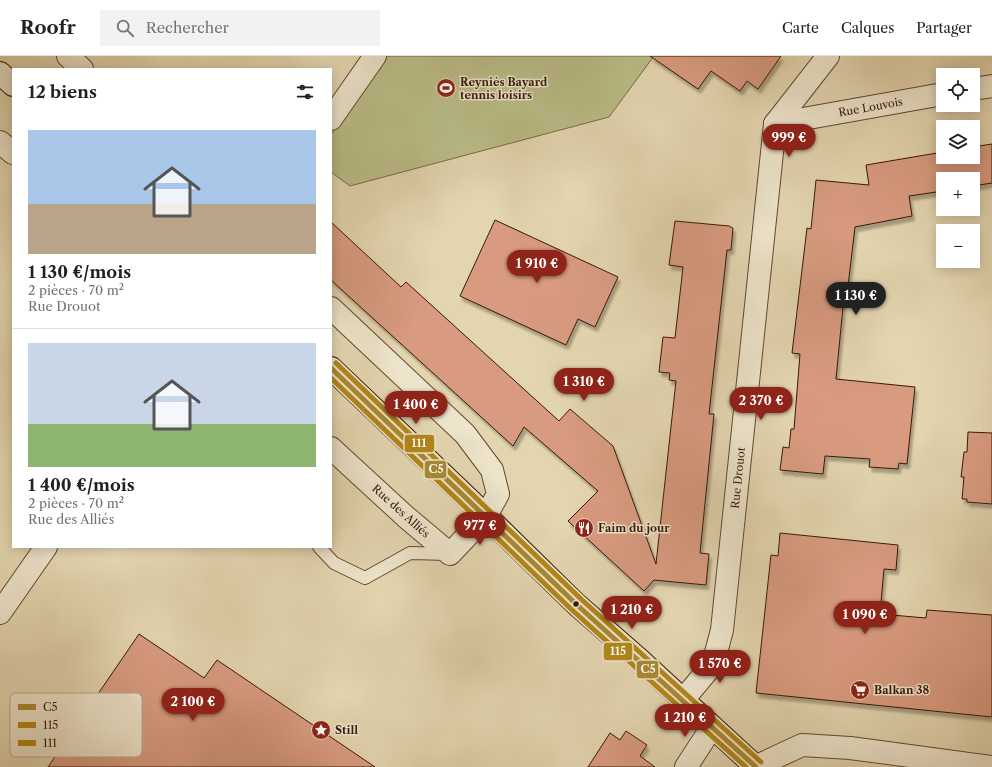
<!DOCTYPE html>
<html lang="fr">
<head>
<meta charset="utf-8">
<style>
  :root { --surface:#fff; --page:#f2f2f2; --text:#202124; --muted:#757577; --line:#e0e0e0; --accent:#8f2418 }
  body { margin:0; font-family:"Libre Caslon Text",serif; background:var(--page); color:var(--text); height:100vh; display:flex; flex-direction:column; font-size:15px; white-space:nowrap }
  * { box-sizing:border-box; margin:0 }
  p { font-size:13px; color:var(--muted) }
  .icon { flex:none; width:22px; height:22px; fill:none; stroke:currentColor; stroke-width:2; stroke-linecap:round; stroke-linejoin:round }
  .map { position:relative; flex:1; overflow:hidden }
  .details { position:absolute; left:12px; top:12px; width:320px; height:480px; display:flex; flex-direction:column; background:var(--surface); border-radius:0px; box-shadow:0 2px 10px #0003 }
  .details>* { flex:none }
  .controls { position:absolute; left:936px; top:12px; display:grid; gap:8px }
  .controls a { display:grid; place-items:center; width:44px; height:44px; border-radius:0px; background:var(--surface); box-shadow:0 2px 10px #0003; font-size:20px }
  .price { position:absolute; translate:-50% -34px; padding:0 9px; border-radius:14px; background:var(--accent); color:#fff; font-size:13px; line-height:26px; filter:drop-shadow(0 1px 2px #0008) }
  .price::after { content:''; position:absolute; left:50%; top:24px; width:12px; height:9px; margin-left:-6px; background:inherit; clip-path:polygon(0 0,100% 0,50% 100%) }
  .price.active { background:#222; color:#fff }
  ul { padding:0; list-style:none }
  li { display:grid; align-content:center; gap:8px; height:212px; padding:0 16px }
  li+li { border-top:1px solid var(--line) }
  li span { display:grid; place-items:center; height:124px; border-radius:0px; color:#555 }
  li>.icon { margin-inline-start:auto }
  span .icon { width:72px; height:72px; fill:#fffc; stroke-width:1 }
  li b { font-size:17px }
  h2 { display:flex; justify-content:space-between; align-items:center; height:48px; padding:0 16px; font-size:17px }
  header { display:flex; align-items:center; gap:24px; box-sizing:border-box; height:56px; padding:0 20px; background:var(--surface); border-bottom:1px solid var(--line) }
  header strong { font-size:19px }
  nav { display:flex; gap:22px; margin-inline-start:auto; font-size:14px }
  .search { width:280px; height:36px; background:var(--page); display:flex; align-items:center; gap:10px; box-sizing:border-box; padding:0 14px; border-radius:0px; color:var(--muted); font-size:15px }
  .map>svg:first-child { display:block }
</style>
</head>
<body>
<header>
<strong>Roofr</strong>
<div class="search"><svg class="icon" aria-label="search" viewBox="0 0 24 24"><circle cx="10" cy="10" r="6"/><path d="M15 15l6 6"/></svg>Rechercher</div>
<nav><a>Carte</a><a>Calques</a><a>Partager</a></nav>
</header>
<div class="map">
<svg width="992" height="711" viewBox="0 0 992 711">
  <defs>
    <filter id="shadow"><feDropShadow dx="2.5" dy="4.5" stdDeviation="1" flood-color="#0004"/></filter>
  </defs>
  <rect width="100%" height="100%" fill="#e3d5af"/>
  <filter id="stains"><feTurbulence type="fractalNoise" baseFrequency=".005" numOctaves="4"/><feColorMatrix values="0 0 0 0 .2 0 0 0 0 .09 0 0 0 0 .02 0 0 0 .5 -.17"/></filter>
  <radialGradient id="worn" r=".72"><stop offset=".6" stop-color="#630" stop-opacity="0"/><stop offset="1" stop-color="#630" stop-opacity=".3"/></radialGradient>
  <path fill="#b9bc87" stroke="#786a47" d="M387 0H654L609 61 350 130 331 116V79Z"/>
  <path fill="#d99b80" stroke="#371907" filter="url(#shadow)" d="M650 0H781L758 33 747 25 740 35 711 15 698 33Z
    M992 88V127L973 130V123H943V135L909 140 912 160 855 171 848 230H845L836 323 915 331 907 408 899 407 898 413 869 411 870 403 825 400 823 418 780 414 783 391 789 392 791 373H794L800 298 792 297 807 172 811 173 816 124 869 129 866 109 943 96V101H973V91Z
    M495 164 618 221 595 271 578 263 566 289 460 240Z
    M675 165 729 170 733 172 731 194H727L709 358H714L700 497 709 498 706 529 654 524 644 535 568 465 598 435 524 371 513 390 331 224V166L401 231 406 226 559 365 570 353 613 390 656 508 676 325 669 324 670 317 659 316 663 281 675 282 683 211 669 209Z
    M968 376 992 377V448L967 446V443H962L964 421H961L964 396H967Z
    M780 477 898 489 896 514 884 513 880 558 926 562 927 554 992 559V661L756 637 771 499 778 500Z
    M139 578 204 622 217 604 375 711H48Z
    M626 675 647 689 640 700 655 711H588L610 677 620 684Z"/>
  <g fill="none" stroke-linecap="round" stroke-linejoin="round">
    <defs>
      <path id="lane" d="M319 491 334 507 365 522 410 497 449 498"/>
      <g id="street">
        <path d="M68 0 82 13"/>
        <path d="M973 33 992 30"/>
        <path d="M331 63 375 0"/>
        <path id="s1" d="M775 68 943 38"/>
        <path d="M775 68 828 0"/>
        <path d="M0 86 13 97"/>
        <path d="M331 252 465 378 492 414 498 438 486 460 450 498 406 461 331 392"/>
        <path d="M0 557 46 491"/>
        <path id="s2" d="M683 644 713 608 722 574 775 68"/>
        <path d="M686 711 712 671"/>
        <path d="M755 711 802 689 850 692 992 711"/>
      </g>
      <path id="secondary" d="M0 17 13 29
        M331 312 478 452 576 548 641 605 756 711"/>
    </defs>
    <use href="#lane" stroke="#624831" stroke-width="14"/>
    <use href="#street" stroke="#624831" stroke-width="24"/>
    <use href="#secondary" stroke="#371907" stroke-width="24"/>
    <use href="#lane" stroke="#ede4cb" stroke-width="12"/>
    <use href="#street" stroke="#ede4cb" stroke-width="22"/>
    <use href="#secondary" stroke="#ede4cb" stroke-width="22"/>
    <defs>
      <path id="bus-1" d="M331 312 576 548 756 711"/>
      <path id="bus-2" d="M331 322 571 553 746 711"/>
      <path id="bus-3" d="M336 307 581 543 761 706"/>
    </defs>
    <use href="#bus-1" stroke="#ede4cb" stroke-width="8"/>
    <use href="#bus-2" stroke="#ede4cb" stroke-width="8"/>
    <use href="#bus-3" stroke="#ede4cb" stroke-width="8"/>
    <use href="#bus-1" stroke="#a98831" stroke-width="5"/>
    <use href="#bus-2" stroke="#b28618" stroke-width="5"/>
    <use href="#bus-3" stroke="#b28618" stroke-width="5"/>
  </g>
  <defs>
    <symbol id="stadium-disc" viewBox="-11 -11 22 22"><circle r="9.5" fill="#8f2418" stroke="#ede4cb"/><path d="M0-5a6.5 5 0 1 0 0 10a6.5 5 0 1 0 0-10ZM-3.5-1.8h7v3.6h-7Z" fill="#fff"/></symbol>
    <symbol id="restaurant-disc" viewBox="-11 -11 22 22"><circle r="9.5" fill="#8f2418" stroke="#ede4cb"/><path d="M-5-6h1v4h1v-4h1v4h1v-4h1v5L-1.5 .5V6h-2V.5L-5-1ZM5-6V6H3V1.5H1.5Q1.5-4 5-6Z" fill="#fff"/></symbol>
    <symbol id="supermarket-disc" viewBox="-11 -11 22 22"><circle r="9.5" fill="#8f2418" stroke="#ede4cb"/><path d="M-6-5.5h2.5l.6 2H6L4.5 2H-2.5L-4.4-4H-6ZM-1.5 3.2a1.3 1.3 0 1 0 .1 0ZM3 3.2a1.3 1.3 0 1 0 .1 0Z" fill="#fff"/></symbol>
    <symbol id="sight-disc" viewBox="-11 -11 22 22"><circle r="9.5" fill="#8f2418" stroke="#ede4cb"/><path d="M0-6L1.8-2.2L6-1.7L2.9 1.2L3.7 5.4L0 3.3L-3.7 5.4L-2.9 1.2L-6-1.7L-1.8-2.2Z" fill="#fff"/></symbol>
  </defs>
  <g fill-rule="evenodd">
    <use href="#stadium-disc" x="435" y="21" width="22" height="22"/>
    <use href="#restaurant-disc" x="573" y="461" width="22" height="22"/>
    <use href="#supermarket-disc" x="849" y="623" width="22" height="22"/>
    <use href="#sight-disc" x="310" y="663" width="22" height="22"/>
  </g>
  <circle fill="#371907" stroke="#ede4cb" stroke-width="1.5" cx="576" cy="548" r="3.5"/>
  <g text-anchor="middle" stroke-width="3" stroke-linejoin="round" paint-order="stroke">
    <g font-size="11" font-weight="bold" fill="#371907" stroke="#ede4cb" text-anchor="start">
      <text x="460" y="30">Reyniès Bayard<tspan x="460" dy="13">tennis loisirs</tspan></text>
      <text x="598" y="476">Faim du jour</text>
      <text x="874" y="638">Balkan 38</text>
      <text x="335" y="678">Still</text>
    </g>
    <g font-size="11" fill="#371907" stroke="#ede4cb">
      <text dy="4" stroke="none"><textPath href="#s1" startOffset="97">Rue Louvois</textPath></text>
      <text dy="4" stroke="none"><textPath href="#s2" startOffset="235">Rue Drouot</textPath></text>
      <text transform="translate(401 455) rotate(42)" y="4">Rue des Alliés</text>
    </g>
  </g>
  <rect x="10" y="637" width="132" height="64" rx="6" fill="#ede4cb" stroke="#b6a790" stroke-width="1"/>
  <rect x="18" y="648" width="18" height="6" fill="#a98831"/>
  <rect x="18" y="666" width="18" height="6" fill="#b28618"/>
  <rect x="18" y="684" width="18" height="6" fill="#b28618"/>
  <g font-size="11" fill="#371907">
    <text x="43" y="655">C5</text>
    <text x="43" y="673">115</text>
    <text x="43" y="691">111</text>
  </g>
  <g stroke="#ede4cb" stroke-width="1.5">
    <rect x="404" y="378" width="31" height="19" rx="4" fill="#b28618"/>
    <rect x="424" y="404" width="23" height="19" rx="4" fill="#a98831"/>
    <rect x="603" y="586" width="30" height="19" rx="4" fill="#b28618"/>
    <rect x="636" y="604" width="23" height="19" rx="4" fill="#a98831"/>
  </g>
  <g font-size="11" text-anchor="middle" font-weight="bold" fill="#fff">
    <text x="419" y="391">111</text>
    <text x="436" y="417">C5</text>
    <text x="618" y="599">115</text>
    <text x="648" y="617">C5</text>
  </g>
  <rect width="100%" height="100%" filter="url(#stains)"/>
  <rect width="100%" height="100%" fill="url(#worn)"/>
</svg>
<div class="controls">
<a><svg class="icon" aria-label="locate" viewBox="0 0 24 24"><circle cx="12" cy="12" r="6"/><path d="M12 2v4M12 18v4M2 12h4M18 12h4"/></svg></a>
<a><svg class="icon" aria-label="layers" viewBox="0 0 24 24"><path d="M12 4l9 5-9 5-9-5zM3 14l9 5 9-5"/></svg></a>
<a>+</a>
<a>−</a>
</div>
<b class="price" style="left:789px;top:102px">999 €</b>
<b class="price" style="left:537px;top:228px">1 910 €</b>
<b class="price active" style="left:856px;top:260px">1 130 €</b>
<b class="price" style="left:584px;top:346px">1 310 €</b>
<b class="price" style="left:761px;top:365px">2 370 €</b>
<b class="price" style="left:416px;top:369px">1 400 €</b>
<b class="price" style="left:480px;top:490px">977 €</b>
<b class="price" style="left:632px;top:574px">1 210 €</b>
<b class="price" style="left:865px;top:579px">1 090 €</b>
<b class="price" style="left:720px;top:628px">1 570 €</b>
<b class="price" style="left:193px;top:666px">2 100 €</b>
<b class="price" style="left:685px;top:682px">1 210 €</b>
<section class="details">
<h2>12 biens<svg class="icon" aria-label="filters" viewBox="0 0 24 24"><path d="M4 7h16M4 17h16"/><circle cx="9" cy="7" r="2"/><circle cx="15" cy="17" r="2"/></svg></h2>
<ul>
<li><span style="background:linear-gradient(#a9c7e8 60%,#b9a48a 0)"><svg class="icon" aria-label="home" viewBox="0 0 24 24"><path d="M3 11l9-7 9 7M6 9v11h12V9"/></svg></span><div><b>1 130 €/mois</b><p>2 pièces · 70 m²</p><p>Rue Drouot</p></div></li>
<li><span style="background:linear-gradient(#c9d6e8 65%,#8fb573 0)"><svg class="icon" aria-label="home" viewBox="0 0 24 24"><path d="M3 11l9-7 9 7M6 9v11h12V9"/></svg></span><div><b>1 400 €/mois</b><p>2 pièces · 70 m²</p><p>Rue des Alliés</p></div></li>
</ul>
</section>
</div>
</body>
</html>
